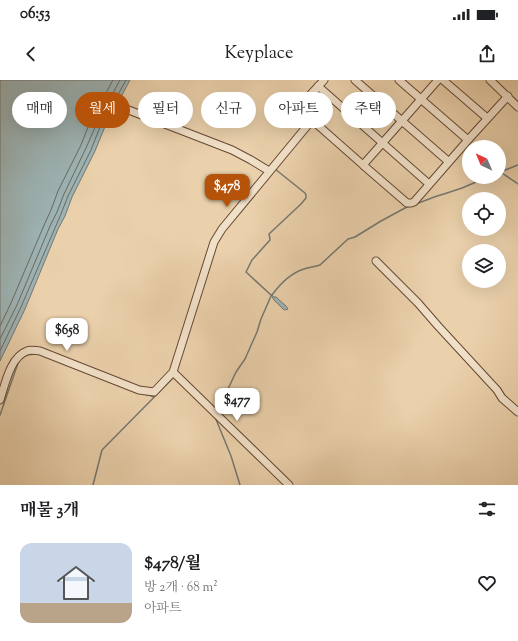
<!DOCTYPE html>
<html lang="ko">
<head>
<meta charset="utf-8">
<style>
  :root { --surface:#fff; --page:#f6f6f6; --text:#202124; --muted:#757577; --line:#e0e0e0; --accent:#b45309 }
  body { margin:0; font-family:"Sorts Mill Goudy","Noto Serif KR",serif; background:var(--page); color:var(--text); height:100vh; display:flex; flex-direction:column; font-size:15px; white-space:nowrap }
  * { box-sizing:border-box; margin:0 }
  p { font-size:13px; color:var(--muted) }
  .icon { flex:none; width:22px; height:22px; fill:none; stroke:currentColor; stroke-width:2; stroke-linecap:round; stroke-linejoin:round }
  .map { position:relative; height:405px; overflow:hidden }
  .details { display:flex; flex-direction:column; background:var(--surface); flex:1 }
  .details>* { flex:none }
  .banner { position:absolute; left:12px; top:12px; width:494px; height:36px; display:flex; gap:8px }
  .needle { width:26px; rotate:316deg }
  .controls { position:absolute; left:462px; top:60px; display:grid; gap:8px }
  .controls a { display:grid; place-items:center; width:44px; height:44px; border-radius:50%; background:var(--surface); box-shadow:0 4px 16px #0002; font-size:20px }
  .price { position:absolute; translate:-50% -34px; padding:0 9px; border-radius:8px; background:#fff; color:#222; font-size:13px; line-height:26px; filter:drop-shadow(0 1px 2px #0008) }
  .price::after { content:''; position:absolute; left:50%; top:24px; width:12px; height:9px; margin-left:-6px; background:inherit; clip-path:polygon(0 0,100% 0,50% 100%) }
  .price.current { background:var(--accent); color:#fff }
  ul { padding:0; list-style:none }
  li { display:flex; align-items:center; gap:12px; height:100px; padding:0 20px }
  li+li { border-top:1px solid var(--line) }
  li span { display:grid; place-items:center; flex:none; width:112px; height:80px; border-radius:12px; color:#555 }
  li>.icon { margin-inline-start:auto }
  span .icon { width:48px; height:48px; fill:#fffc; stroke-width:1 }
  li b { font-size:17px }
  h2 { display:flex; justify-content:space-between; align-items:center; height:48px; padding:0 20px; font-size:17px }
  .tag { padding:0 14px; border-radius:18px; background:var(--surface); box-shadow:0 4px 16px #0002; font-size:14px; line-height:36px }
  .tag.current { background:var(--accent); color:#fff }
  .status { display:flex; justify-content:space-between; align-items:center; height:28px; padding:0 20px; background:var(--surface); direction:ltr }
  .status svg { height:11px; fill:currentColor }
  header { display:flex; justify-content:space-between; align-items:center; height:52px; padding:0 20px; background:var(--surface); font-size:18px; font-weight:600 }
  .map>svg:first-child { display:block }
</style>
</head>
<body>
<div class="status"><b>06:53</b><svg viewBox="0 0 49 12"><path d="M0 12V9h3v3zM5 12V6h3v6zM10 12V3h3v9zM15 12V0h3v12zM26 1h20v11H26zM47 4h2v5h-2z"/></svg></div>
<header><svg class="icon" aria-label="back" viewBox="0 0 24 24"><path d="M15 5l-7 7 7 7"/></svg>Keyplace<svg class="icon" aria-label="share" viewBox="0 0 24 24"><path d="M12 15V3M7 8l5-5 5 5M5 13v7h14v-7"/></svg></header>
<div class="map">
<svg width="518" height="405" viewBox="0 0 518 405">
  <rect width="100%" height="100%" fill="#ead0ab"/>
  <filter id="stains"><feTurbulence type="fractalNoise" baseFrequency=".005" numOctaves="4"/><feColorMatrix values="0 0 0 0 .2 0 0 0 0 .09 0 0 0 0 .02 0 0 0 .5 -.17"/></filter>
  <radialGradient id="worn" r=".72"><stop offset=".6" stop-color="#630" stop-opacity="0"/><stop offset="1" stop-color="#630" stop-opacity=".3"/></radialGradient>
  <path fill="#9db4b5" stroke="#757771" d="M0 0H130L104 49 95 71 72 117 65 136 58 149 25 229 0 281Z
    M271 215H272L274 217H276L286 226 288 229 285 230 283 229 274 220Z"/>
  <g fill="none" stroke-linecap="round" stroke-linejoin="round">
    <path stroke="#6c6860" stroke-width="1" d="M0 246 11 223 45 143 51 130 58 111 81 65 90 42 113 0
      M0 259 17 225 50 146 57 132 64 114 86 68 96 45 120 0
      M0 271 21 227 55 148 61 134 68 116 91 70 100 47 126 0"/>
    <path stroke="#757771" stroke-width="1.5" d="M501 6 513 18
      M298 33 307 41
      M499 92 502 93 518 104
      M500 92 518 85
      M416 124 437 116 444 114 462 108 488 97
      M271 215 246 192 252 180 270 160V159L269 154 301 124 306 118V115L305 113 275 89
      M272 215C280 204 291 193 304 189 310 187 315 187 320 185L348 159 355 157 381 141 405 128 410 126
      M26 275 36 274
      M143 314 149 315 154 317
      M216 332 219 328 236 292 245 279 257 252 261 239 271 216
      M0 335 18 283
      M215 337 231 376 240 405
      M93 405 102 370 172 299 174 295"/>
    <defs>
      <path id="minor" d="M355 0 449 82
        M399 0 468 60
        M443 0 487 38
        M490 0 518 27
        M318 6 429 104
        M126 29 232 70 251 80 269 91
        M312 40 363 85 438 0
        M363 85 407 123H411L414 122 468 60 508 16
        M376 181 418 223 438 246 497 310 502 318 518 332
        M173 292 289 405
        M0 320C5 305 10 277 27 271 31 269 36 271 40 271L139 310 154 312 173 292 214 162 222 149 312 40 298 28 324 0"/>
    </defs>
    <use href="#minor" stroke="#664833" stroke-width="9"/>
    <use href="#minor" stroke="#f1e0c8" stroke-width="7"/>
  </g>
  <rect width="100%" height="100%" filter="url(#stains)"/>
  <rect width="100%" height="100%" fill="url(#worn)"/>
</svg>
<div class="controls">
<a><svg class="needle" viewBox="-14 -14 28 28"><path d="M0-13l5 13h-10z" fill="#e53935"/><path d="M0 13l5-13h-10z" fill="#757577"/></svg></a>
<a><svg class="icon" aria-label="locate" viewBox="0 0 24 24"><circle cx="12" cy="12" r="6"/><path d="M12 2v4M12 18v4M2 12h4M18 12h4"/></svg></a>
<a><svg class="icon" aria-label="layers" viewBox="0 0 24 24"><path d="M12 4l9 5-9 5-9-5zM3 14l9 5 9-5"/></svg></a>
</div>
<b class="price current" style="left:227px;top:128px">$478</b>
<b class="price" style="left:67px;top:272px">$658</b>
<b class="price" style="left:237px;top:342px">$477</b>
<div class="banner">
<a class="tag">매매</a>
<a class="tag current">월세</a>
<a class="tag">필터</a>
<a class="tag">신규</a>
<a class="tag">아파트</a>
<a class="tag">주택</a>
</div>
</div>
<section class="details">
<h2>매물 3개<svg class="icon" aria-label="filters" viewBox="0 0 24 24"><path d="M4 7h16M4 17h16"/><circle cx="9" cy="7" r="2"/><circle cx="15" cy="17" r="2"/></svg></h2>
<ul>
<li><span style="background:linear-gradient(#c9d6e8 75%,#b9a48a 0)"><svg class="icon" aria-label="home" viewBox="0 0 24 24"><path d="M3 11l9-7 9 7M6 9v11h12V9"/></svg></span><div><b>$478/월</b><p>방 2개 · 68 m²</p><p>아파트</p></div><svg class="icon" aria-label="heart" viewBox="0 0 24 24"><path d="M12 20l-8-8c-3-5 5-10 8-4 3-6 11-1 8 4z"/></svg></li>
</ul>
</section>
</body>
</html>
